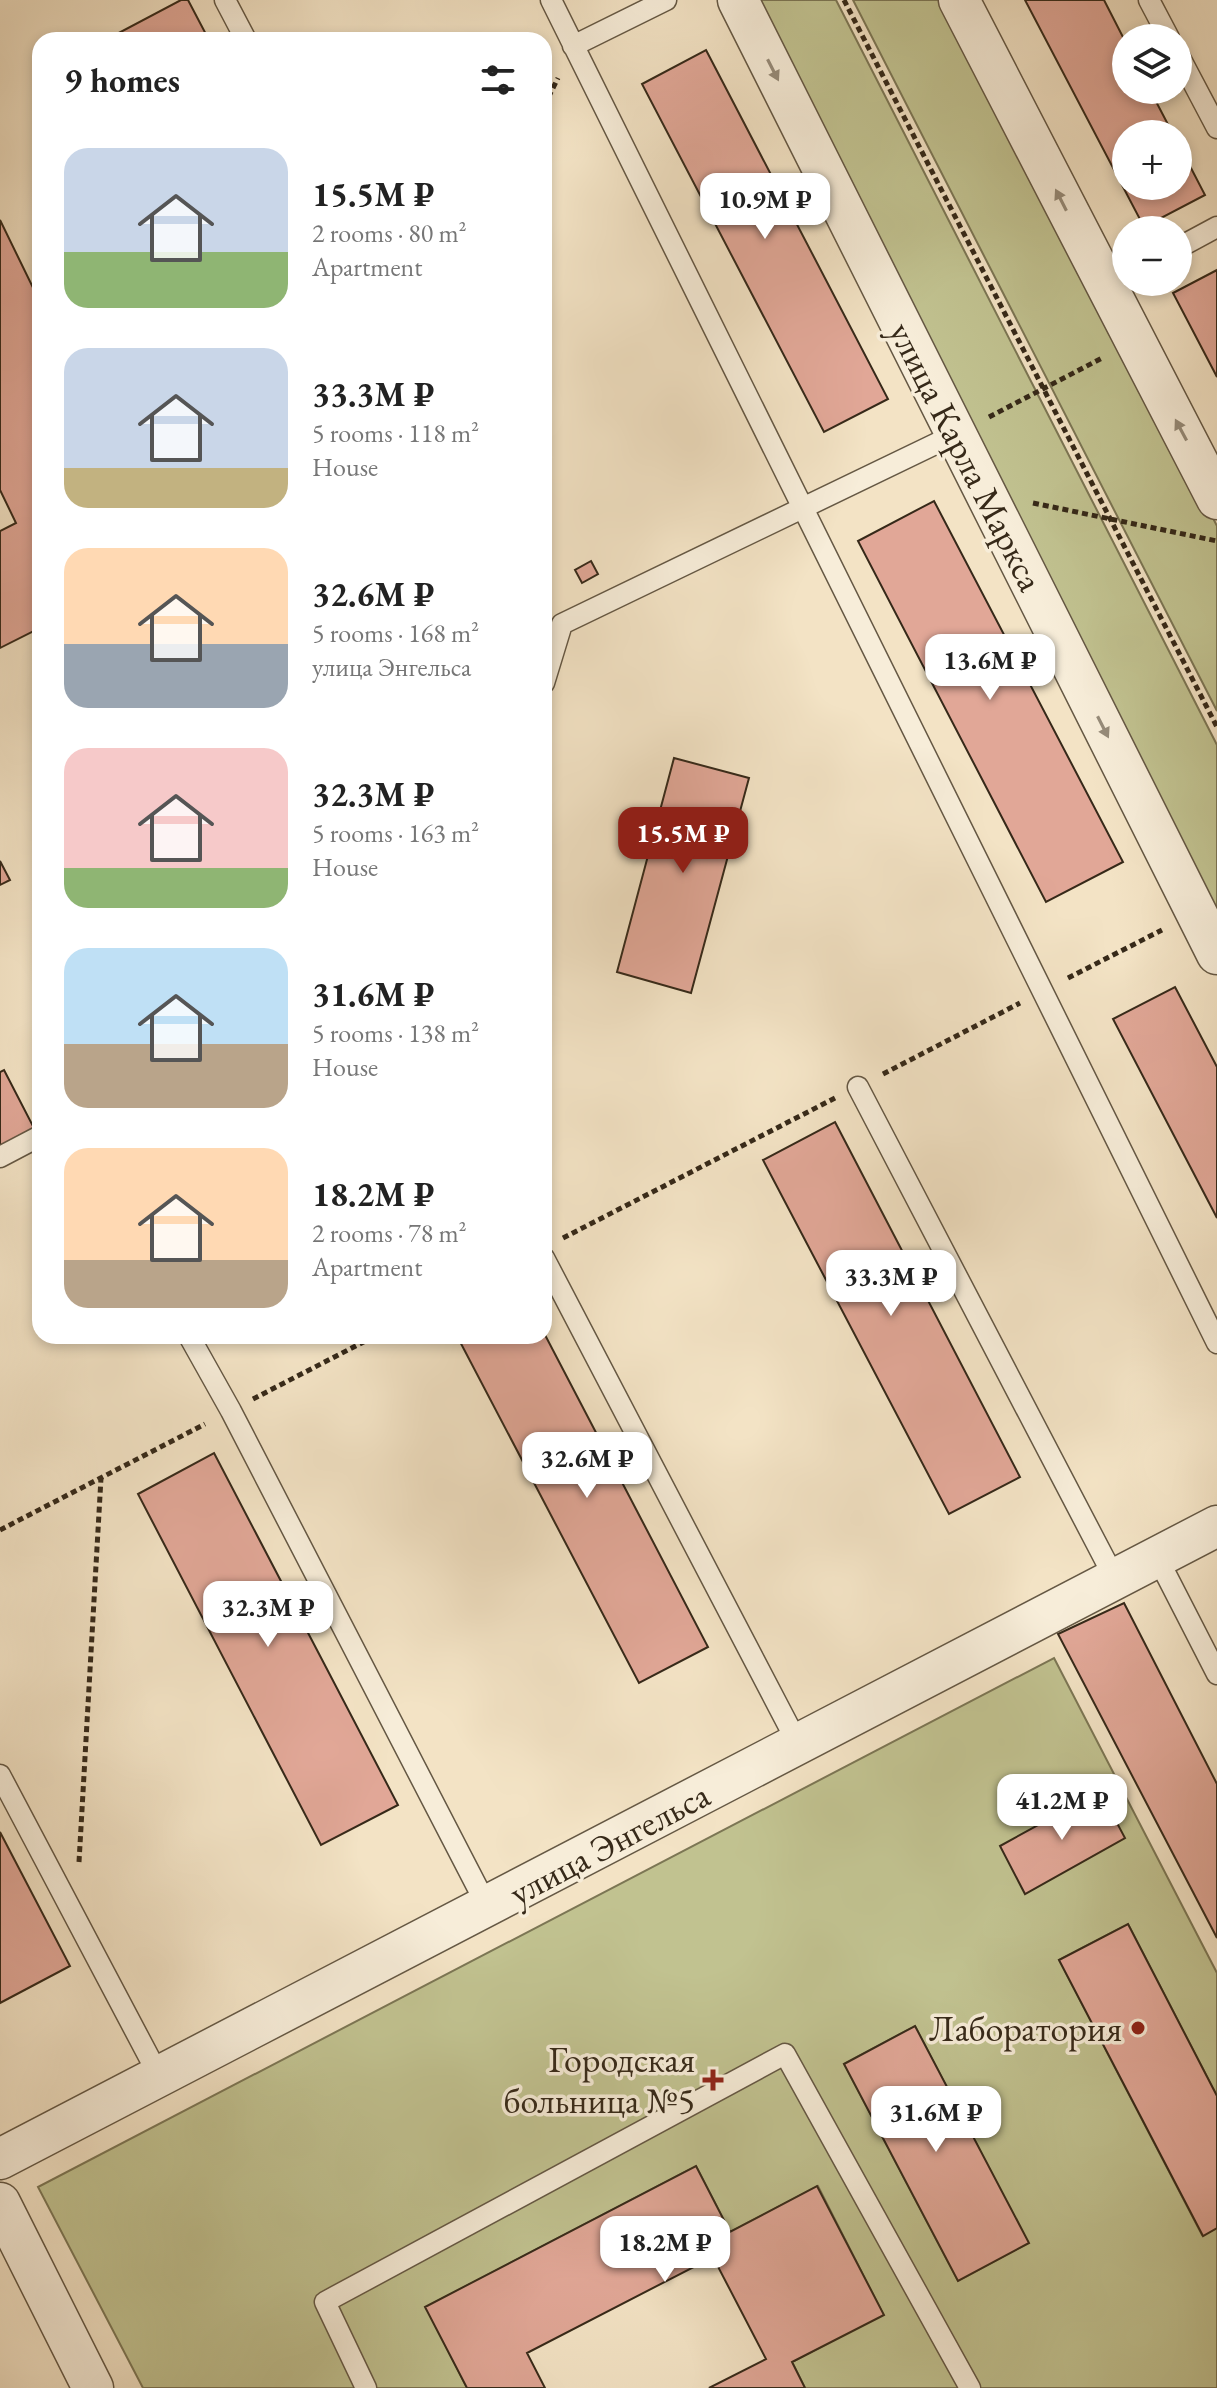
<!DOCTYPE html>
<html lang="en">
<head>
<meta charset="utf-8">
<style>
  :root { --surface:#fff; --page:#f6f6f6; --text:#222; --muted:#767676; --accent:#8f2418 }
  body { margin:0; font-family:"EB Garamond",serif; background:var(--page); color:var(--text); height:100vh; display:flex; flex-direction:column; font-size:30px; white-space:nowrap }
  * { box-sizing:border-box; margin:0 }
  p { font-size:26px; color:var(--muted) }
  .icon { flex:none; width:44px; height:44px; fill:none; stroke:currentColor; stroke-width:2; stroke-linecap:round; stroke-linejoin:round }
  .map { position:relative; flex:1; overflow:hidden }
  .drawer { position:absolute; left:32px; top:32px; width:520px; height:1312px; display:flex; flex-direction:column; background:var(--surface); border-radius:24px; box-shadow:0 4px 12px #0003 }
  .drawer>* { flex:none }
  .fabs { position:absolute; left:1112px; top:24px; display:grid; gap:16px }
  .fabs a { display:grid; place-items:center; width:80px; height:80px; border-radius:50%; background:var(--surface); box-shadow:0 4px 12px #0003; font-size:40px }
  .price { position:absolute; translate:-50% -68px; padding:0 18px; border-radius:16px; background:#fff; color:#222; font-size:26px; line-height:52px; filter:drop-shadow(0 2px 4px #0008) }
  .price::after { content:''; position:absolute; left:50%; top:48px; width:24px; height:18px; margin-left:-12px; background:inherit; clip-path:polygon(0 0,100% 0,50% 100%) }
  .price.active { background:var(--accent); color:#fff }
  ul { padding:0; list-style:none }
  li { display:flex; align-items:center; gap:24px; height:200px; padding:0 32px }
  li span { display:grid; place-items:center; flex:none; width:224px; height:160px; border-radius:24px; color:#555 }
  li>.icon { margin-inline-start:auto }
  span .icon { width:96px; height:96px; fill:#fffc; stroke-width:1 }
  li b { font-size:34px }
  h2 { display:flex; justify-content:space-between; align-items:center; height:96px; padding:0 32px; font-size:34px }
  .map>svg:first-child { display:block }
</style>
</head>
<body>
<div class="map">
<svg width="1217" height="2388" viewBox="0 0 1217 2388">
  <rect width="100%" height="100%" fill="#f3e3c5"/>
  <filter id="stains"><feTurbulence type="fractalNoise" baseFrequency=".0025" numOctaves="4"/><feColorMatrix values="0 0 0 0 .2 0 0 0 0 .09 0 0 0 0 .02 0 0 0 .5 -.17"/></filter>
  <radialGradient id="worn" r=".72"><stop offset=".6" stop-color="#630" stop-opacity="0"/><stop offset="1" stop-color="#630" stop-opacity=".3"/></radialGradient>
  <path fill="#c1c290" stroke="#7c7654" stroke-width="2" fill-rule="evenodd" d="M750 0H836L1217 745V911Z
    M853 0H948L1217 526V711Z
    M1054 1658 1217 1973V2096L1128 1924 1059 1960 1202 2235 1217 2228V2388H805L792 2362 883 2314 818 2186 730 2232 696 2166 426 2307 467 2388H143L38 2187ZM915 2026 1028 2243 958 2281 844 2064Z"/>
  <path fill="#e1a797" stroke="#362919" stroke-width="2" d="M181 0H188L209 40H112L111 37Z
    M1025 0H1104L1126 43V90H1150L1173 134H1126V186H1178V143L1205 195 1144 227Z
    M706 50 888 399 824 432 642 84Z
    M0 220 40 302V628L0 648V531L16 523 0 490Z
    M1217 270V377L1173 293Z
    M934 501 1123 862 1046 902 858 541Z
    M591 561 598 574 582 583 575 570Z
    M674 758 749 778 691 993 617 972Z
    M0 861 10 880 0 885Z
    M1175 987 1217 1067V1218L1113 1019Z
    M4 1070 35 1130 0 1149V1072Z
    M835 1122 1020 1477 949 1514 763 1160Z
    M544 1333 708 1647 639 1683 457 1336H544Z
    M214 1453 398 1805 321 1845 138 1494Z
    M1124 1603 1217 1784V1938L1058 1634Z
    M1100 1791 1125 1838 1025 1894 1000 1846Z
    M0 1832 70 1966 0 2003Z
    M1128 1924 1217 2096V2228L1203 2236 1059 1960Z
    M915 2026 1029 2243 958 2281 844 2064Z
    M696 2166 730 2232 817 2186 884 2315 792 2362 805 2388H709L766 2359 713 2257 527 2353 545 2388H467L425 2307Z"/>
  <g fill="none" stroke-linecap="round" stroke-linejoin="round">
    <defs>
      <path id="service" d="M225 0 246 40
        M551 0 1217 1343
        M1149 0 1169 38
        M573 46 666 0
        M1178 54 1217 128
        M1178 248 1217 227
        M544 683 562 624 956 434
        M858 1087 1115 1579
        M0 1157 40 1136
        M544 1258 798 1744
        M189 1336 231 1411 487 1906
        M1157 1557 1217 1674
        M0 1775 159 2076
        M366 2388 325 2302 785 2054 970 2388"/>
      <path id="minor" d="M738 0 1217 954
        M959 0 1217 499
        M0 2159 1217 1526
        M0 2203 93 2388"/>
    </defs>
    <use href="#service" stroke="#655844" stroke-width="23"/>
    <use href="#minor" stroke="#655844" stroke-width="43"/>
    <path stroke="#362919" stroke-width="5" stroke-dasharray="6 4" stroke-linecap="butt" d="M844 0 1217 727
      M544 106 558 78
      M989 417 1104 357
      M1033 503 1217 541
      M1068 978 1162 930
      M883 1074 1020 1003
      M563 1238 835 1098
      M253 1399 375 1336
      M0 1530 205 1424
      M79 1862 101 1478"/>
    <use href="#service" stroke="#f7edd9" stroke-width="20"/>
    <use href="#minor" stroke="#f7edd9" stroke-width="40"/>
  </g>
  <defs><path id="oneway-solid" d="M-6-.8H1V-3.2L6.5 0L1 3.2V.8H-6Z" transform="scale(2)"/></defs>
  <g fill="#968b79">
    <use href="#oneway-solid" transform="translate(773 70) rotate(63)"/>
    <use href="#oneway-solid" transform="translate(1061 200) rotate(-117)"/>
    <use href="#oneway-solid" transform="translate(1181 430) rotate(-118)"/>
    <use href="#oneway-solid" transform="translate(1103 727) rotate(63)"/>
  </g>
  <g fill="#8f2418" stroke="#f7edd9" stroke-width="3">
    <circle cx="1138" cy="2028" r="8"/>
    <path d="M709 2068h8v8h8v8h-8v8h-8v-8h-8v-8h8z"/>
  </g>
  <g text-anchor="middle" stroke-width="7" stroke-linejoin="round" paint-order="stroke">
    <g font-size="36" fill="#362919" stroke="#f7edd9">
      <text transform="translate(967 456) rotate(63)" y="13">улица Карла Маркса</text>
      <text transform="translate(609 1843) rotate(-28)" y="13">улица Энгельса</text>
    </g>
    <g font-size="36" fill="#362919" stroke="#f7edd9" text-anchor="end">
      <text x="1122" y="2041">Лаборатория</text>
      <text x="695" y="2072">Городская<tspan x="695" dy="41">больница №5</tspan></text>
    </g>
  </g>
  <rect width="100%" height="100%" filter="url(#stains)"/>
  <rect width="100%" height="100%" fill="url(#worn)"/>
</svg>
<div class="fabs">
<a><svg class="icon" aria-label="layers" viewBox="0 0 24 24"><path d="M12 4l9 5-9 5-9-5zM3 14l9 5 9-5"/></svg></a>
<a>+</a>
<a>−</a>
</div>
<b class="price" style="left:765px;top:241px">10.9M ₽</b>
<b class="price" style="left:990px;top:702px">13.6M ₽</b>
<b class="price active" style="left:683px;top:875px">15.5M ₽</b>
<b class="price" style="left:891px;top:1318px">33.3M ₽</b>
<b class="price" style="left:587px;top:1500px">32.6M ₽</b>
<b class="price" style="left:268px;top:1649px">32.3M ₽</b>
<b class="price" style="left:1062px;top:1842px">41.2M ₽</b>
<b class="price" style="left:936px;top:2154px">31.6M ₽</b>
<b class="price" style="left:665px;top:2284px">18.2M ₽</b>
<section class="drawer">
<h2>9 homes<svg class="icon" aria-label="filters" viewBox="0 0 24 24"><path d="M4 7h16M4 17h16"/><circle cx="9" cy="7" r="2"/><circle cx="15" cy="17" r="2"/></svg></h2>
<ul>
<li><span style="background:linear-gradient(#c9d6e8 65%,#8fb573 0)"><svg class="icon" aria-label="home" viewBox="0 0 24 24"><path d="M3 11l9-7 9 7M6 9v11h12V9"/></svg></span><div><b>15.5M ₽</b><p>2 rooms · 80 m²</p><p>Apartment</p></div></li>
<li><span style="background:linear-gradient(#c9d6e8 75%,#c2b280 0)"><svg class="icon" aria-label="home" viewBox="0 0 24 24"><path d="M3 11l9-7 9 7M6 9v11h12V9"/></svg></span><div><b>33.3M ₽</b><p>5 rooms · 118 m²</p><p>House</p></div></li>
<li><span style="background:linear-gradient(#ffd9b3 60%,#9aa5b1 0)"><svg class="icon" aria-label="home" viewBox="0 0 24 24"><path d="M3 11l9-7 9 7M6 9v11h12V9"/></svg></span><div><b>32.6M ₽</b><p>5 rooms · 168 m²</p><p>улица Энгельса</p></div></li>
<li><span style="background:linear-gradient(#f6c9c9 75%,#8fb573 0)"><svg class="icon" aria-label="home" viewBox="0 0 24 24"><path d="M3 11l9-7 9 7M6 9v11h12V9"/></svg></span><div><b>32.3M ₽</b><p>5 rooms · 163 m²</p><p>House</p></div></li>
<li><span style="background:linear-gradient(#bfe0f5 60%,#b9a48a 0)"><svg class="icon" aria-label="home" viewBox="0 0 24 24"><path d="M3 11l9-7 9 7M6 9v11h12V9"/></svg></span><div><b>31.6M ₽</b><p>5 rooms · 138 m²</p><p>House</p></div></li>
<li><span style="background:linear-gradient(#ffd9b3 70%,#b9a48a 0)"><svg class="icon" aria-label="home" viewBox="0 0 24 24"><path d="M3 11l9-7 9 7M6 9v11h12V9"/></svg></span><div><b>18.2M ₽</b><p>2 rooms · 78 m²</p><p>Apartment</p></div></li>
</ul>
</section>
</div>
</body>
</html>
